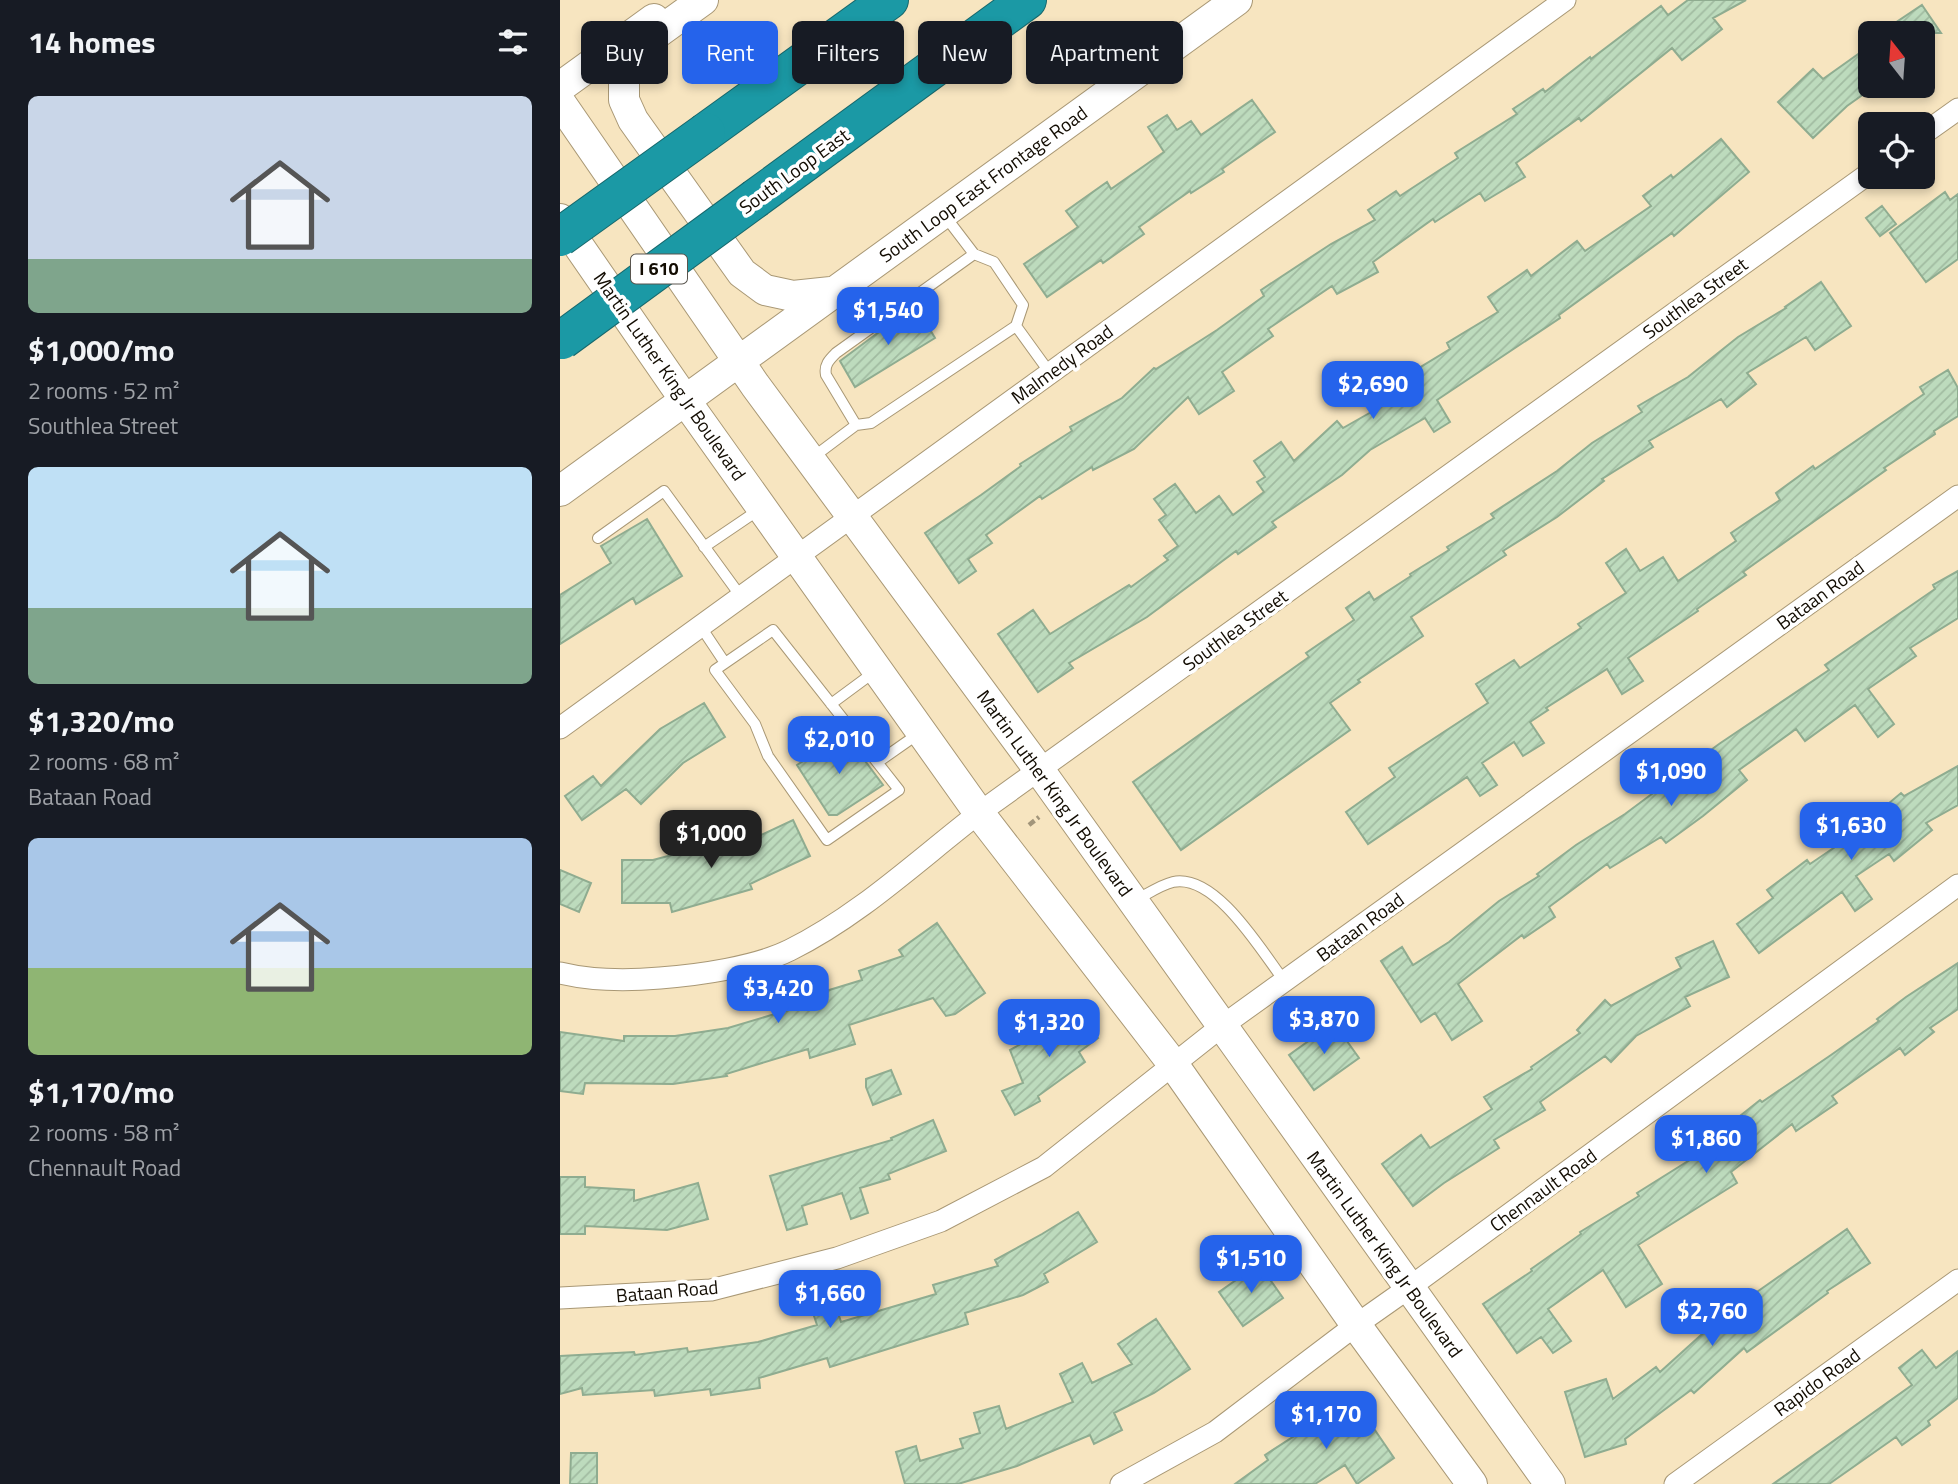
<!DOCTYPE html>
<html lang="en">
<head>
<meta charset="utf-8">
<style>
  :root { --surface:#171b24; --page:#20242c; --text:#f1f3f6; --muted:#9ea1a6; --accent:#2563eb }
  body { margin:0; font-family:"Titillium Web",sans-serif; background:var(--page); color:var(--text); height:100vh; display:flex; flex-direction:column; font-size:26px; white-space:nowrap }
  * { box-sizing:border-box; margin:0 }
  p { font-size:23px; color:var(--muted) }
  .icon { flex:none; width:38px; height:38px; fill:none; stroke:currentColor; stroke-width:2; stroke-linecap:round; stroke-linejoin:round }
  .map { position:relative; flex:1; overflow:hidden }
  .sheet { display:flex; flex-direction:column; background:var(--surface); width:560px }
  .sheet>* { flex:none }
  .hud { position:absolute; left:21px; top:21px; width:665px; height:63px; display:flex; gap:14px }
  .needle { width:46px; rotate:343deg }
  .tools { position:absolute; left:1298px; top:21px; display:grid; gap:14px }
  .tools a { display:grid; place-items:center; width:77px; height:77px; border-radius:10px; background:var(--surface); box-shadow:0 4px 10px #0003; font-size:35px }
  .price { position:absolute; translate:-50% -60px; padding:0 16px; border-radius:14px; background:var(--accent); color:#fff; font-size:23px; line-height:46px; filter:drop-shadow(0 2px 4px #0008) }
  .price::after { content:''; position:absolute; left:50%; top:42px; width:21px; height:16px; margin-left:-10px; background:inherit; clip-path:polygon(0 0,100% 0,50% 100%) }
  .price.active { background:#222; color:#fff }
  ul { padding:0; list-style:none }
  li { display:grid; align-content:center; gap:14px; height:371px; padding:0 28px }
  li span { display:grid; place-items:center; height:217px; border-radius:10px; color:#555 }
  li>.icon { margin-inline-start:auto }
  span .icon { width:126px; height:126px; fill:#fffc; stroke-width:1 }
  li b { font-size:30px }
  h2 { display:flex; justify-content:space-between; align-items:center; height:84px; padding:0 28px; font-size:30px }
  .tag { padding:0 24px; border-radius:10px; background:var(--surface); box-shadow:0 4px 10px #0003; font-size:24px; line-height:63px }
  .tag.active { background:var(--accent); color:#fff }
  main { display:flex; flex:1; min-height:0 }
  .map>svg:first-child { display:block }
</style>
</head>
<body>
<main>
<section class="sheet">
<h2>14 homes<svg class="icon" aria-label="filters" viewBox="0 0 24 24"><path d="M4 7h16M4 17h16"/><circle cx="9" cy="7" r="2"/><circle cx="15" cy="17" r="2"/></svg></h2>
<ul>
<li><span style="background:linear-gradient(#c9d6e8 75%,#7fa58c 0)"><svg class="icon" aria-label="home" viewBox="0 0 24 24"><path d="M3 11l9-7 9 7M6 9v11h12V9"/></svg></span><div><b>$1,000/mo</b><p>2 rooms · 52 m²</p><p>Southlea Street</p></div></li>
<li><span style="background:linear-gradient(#bfe0f5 65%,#7fa58c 0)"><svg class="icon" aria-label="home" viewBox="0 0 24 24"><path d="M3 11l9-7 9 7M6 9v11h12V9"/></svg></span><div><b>$1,320/mo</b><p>2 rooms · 68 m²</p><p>Bataan Road</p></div></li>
<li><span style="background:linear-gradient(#a9c7e8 60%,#8fb573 0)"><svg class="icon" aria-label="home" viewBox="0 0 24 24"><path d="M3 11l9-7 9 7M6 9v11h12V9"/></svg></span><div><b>$1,170/mo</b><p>2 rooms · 58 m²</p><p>Chennault Road</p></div></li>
</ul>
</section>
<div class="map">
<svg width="1398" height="1484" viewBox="0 0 1398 1484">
  <defs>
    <pattern id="building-hatch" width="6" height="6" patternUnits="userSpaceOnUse" patternTransform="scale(1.75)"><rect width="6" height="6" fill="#bddbbd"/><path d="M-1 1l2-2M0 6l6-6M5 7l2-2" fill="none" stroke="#a1bba1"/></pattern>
  </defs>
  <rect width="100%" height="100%" fill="#f7e5c0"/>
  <path fill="url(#building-hatch)" stroke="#8fac90" stroke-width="2" d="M1128 0H1186L1153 18 1162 29 1122 60 1112 48 1021 121 1019 118 956 163 965 177 925 201 920 193 875 222 873 219 813 262 818 272 777 294 772 286 708 329 713 336 662 372 674 391 639 414 628 397 574 449 533 470 532 467 482 499 480 496 426 535 432 543 408 559 416 571 399 583 365 533 421 495 461 466 460 464 512 431 510 427 562 398 594 368 596 369 657 330 704 296 701 290 771 244 815 220 808 210 836 191 840 196 898 158 895 153 957 114 953 109 983 89 985 92 1030 57 1031 59 1101 6 1108 15Z
    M1362 5 1381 33H1320Z
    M1311 45V83L1306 86H1315L1287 106 1253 138 1218 102 1253 69 1263 79Z
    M692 100 715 132 662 169 664 172 631 193 630 191 579 227 584 234 543 263 541 260 487 297 464 264 518 227 506 211 547 182 551 189 604 152 588 127 607 115 617 130 631 121 641 135Z
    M1161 139 1189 172 1114 236 1112 233 999 315 1000 318 877 400 890 422 874 432 865 418 810 450 782 475 712 522 716 527 678 554 676 551 587 617 509 663 513 668 478 692 438 634 473 610 490 634 569 585 571 587 608 560 604 556 618 546 599 520 606 515 594 499 615 484 636 513 659 496 673 515 704 492 697 482 705 477 694 461 721 442 734 461 777 421 783 428 813 411 806 400 890 349 887 343 938 312 928 297 967 270 971 276 1017 241 1025 251 1091 206 1083 196 1111 175 1113 178Z
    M1385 192 1390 200 1398 194V259L1366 282 1330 233Z
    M1322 206 1336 224 1320 236 1306 218Z
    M1261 282 1291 326 1255 350 1246 337 1187 373 1196 384 1167 407 1161 399 1089 441 1093 447 1042 479 1044 481 997 517 943 551 946 555 851 617 863 636 798 680 800 682 770 703 790 730 621 850 573 782 749 657 746 653 794 620 786 608 809 592 814 600 851 576 850 574 889 550 887 547 934 518 931 514 997 471 1032 443 1082 412 1078 406 1128 377 1178 337 1226 308 1225 307Z
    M357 308 375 338 295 387 280 361 323 329Z
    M1388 370 1398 388V416L1374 431 1375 434 1324 468 1326 470 1183 572 1186 575 1137 609 1138 611 1068 658 1083 681 1062 694 1047 669 986 708 988 710 970 722 984 743 963 756 954 742 922 763 937 785 920 796 907 777 808 844 786 812 835 777 829 768 928 703 916 684 954 660 960 668 1021 628 1018 624 1066 593 1046 563 1066 549 1080 571 1103 557 1118 581 1176 541 1171 533 1220 500 1216 493 1253 466 1255 469 1364 394 1360 387Z
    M87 519 122 576 76 604 73 598 0 644V595L51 563 41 546Z
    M1398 571V618L1350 648 1356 656 1308 689 1334 724 1318 737 1295 705 1245 741 1236 729 1179 770 1187 780 1143 816 1106 843 1101 837 1050 868 1047 864 989 907 995 917 964 938 962 935 898 984 922 1021 892 1040 875 1013 861 1022 821 961 842 947 853 965 889 942 939 901 979 876 977 874 1016 845 1065 814 1159 744 1269 670 1265 665 1375 589 1373 585Z
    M144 703 165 737 123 763 81 804 66 789 22 820 5 796 33 776 41 786 100 729Z
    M285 734 323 785 277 815H269L237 765Z
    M1398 766V805L1366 823 1372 830 1334 861 1329 854 1296 876 1312 899 1295 911 1282 892 1199 953 1177 924 1213 898 1207 890 1247 860 1250 864 1306 826 1304 824 1341 793 1344 796Z
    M233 820 250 856 190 884 192 889 112 912 110 903H62V860H93L176 838 178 846Z
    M0 870 31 883 19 912 0 904Z
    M377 923 425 993 395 1014 386 1016 373 998 289 1025 295 1044 250 1058 248 1049 166 1074 167 1076 113 1084 25 1083 23 1094 0 1091V1032L64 1041V1036H115L168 1028 245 1005 243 998 302 980 299 971 343 956 339 950Z
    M1153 941 1169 977 1125 997 1130 1006 1076 1036 1051 1062 1045 1056 980 1102 985 1110 934 1140 939 1148 884 1183 853 1206 822 1164 861 1135 870 1148 932 1109 924 1097 972 1069 971 1067 1020 1033 1017 1030 1045 1000 1051 1006 1121 968 1116 958Z
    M1398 963V1009L1370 1028 1374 1032 1345 1055 1340 1048 1272 1096 1277 1103 1236 1131 1232 1124 1171 1172 1177 1183 1078 1245 1102 1284 1066 1307 1043 1270 988 1309 1011 1341 993 1353 981 1337 957 1353 923 1304 972 1271 971 1269 1021 1234 1020 1232 1079 1196 1077 1193 1176 1131 1170 1124 1200 1100 1202 1102 1271 1055 1319 1021 1317 1019 1346 997Z
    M516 1008 538 1038 519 1052 525 1062 478 1096 480 1101 455 1115 442 1091 463 1083 450 1050 468 1040 469 1042Z
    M774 1023 799 1058 754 1090 729 1055Z
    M331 1070 341 1094 313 1105 306 1087V1079Z
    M373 1120 386 1151 328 1174 330 1179 300 1188 308 1213 291 1219 282 1193 242 1206 247 1224 227 1230 210 1176 332 1140 331 1138Z
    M0 1177H25V1187L74 1190V1201L138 1183 148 1219 107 1230 25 1226V1234H0Z
    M518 1212 537 1242 484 1274 488 1282 463 1295 405 1313 408 1324 270 1367 267 1358 199 1378 200 1388 151 1395 150 1389 95 1396 94 1390 23 1395 22 1388 0 1394V1356L74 1352 75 1355 127 1348 128 1352 198 1342 257 1325 252 1310 275 1303 281 1322 376 1294 373 1285 438 1266 435 1260 482 1234Z
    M1287 1229 1310 1263 1267 1291 1268 1293 1187 1352 1184 1348 1134 1393 1131 1390 1065 1439 1066 1444 1025 1457 1005 1392 1046 1379 1053 1399 1096 1367 1100 1372 1161 1317 1159 1314 1191 1290 1194 1294Z
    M699 1264 723 1298 683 1326 659 1292Z
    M596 1319 630 1369 594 1393 554 1413 562 1430 534 1444 530 1435 457 1466 398 1484H345L336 1452 356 1446 360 1461 403 1448 400 1439 420 1433 414 1413 439 1406 446 1429 513 1402 500 1374 522 1363 532 1383 572 1364 558 1344Z
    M1362 1350 1376 1368 1398 1351V1398L1368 1421 1370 1425 1342 1445 1336 1437 1269 1484H1213L1352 1385 1339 1368Z
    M793 1398 834 1458 797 1484 785 1465 755 1484H675L708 1460 705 1455Z
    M11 1453H37V1484H10Z"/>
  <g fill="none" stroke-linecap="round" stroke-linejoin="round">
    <defs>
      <path id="service" d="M385 216 414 254 434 262 463 305 456 326 490 373
        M296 425 311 423 456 326
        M252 458 296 425 266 375C264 365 269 360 276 353L414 254
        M38 538 104 491 182 598
        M144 547 200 509
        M141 627 165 663
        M213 630 339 790 267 840 208 756 195 724 155 670Z
        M271 704 317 670
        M318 762 358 734
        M574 901C586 895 600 885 613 882 656 873 702 952 725 982"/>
      <path id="minor" d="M1363 134 1398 109
        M0 728 1005 0
        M0 973C33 981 67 981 100 978 139 975 196 967 230 950 299 916 358 860 419 813L1311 172
        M0 1298 151 1290 277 1258 381 1221 484 1167 662 1026 1398 496
        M561 1484 655 1432 796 1325 850 1287 1398 885
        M1115 1484 1398 1280"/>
      <path id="secondary" d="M143 0 89 39 64 76V100L73 120 182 273 205 290 233 296 271 292
        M0 87 94 19
        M0 102 195 385 480 771 990 1484
        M0 219 125 400 419 813 613 1064 796 1325 912 1484
        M0 491 677 0"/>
      <path id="motorway" d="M146 132 329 0
        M196 198 467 0"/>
    </defs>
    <use href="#service" stroke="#a99875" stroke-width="12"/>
    <use href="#minor" stroke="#a99875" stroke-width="23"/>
    <use href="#secondary" stroke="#a99875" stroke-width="32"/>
    <use href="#motorway" stroke="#18686c" stroke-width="40"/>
    <path stroke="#a2957a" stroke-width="4.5" stroke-dasharray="7 3.5" stroke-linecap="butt" d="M469 825 479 817"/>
    <use href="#service" stroke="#fff" stroke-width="10"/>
    <use href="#minor" stroke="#fff" stroke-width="21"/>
    <use href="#secondary" stroke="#fff" stroke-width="30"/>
    <use href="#motorway" stroke="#1b99a5" stroke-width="38"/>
    <defs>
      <path id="motorway-bridge" d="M0 237 146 132
        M2 340 196 198"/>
    </defs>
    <use href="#motorway-bridge" stroke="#18686c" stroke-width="40" stroke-linecap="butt"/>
    <use href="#motorway-bridge" stroke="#1b99a5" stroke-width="38"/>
  </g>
  <g text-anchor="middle" stroke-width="7" stroke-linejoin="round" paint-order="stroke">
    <rect fill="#fff" stroke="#59554e" stroke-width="2" x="71" y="254.5" width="56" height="29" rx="5"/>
    <g font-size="18" font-weight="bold" fill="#120c02">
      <text x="99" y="275">I 610</text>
    </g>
    <g font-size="19" fill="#120c02" stroke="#fff">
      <text transform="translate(234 171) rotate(-36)" y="7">South Loop East</text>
      <text transform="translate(423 184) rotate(-36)" y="7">South Loop East Frontage Road</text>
      <text transform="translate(1135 298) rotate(-36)" y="7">Southlea Street</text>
      <text transform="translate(502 364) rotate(-36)" y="7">Malmedy Road</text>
      <text transform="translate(110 376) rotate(55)" y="7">Martin Luther King Jr Boulevard</text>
      <text transform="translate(1260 595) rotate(-36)" y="7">Bataan Road</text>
      <text transform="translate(675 630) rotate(-36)" y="7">Southlea Street</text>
      <text transform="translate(495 793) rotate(54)" y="7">Martin Luther King Jr Boulevard</text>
      <text transform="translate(800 927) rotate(-36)" y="7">Bataan Road</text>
      <text transform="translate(983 1190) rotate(-36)" y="7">Chennault Road</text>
      <text transform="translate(825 1254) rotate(54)" y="7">Martin Luther King Jr Boulevard</text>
      <text transform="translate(107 1291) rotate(-5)" y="7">Bataan Road</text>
      <text transform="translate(1257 1382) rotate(-36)" y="7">Rapido Road</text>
    </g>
  </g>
</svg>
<div class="tools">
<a><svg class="needle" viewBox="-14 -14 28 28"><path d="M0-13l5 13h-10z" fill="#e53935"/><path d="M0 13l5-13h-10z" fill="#9ea1a6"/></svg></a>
<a><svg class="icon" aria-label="locate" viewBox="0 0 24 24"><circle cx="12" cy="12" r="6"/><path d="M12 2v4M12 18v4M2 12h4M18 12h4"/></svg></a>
</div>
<b class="price" style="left:328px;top:347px">$1,540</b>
<b class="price" style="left:813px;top:421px">$2,690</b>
<b class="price" style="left:279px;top:776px">$2,010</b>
<b class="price" style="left:1111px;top:808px">$1,090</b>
<b class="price" style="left:1291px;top:862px">$1,630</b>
<b class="price active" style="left:151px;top:870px">$1,000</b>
<b class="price" style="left:218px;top:1025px">$3,420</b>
<b class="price" style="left:764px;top:1056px">$3,870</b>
<b class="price" style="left:489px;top:1059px">$1,320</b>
<b class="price" style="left:1146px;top:1175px">$1,860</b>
<b class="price" style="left:691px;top:1295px">$1,510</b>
<b class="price" style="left:270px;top:1330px">$1,660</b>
<b class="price" style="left:1152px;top:1348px">$2,760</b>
<b class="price" style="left:766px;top:1451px">$1,170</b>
<div class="hud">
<a class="tag">Buy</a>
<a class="tag active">Rent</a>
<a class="tag">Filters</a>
<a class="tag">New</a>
<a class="tag">Apartment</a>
</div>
</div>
</main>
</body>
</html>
